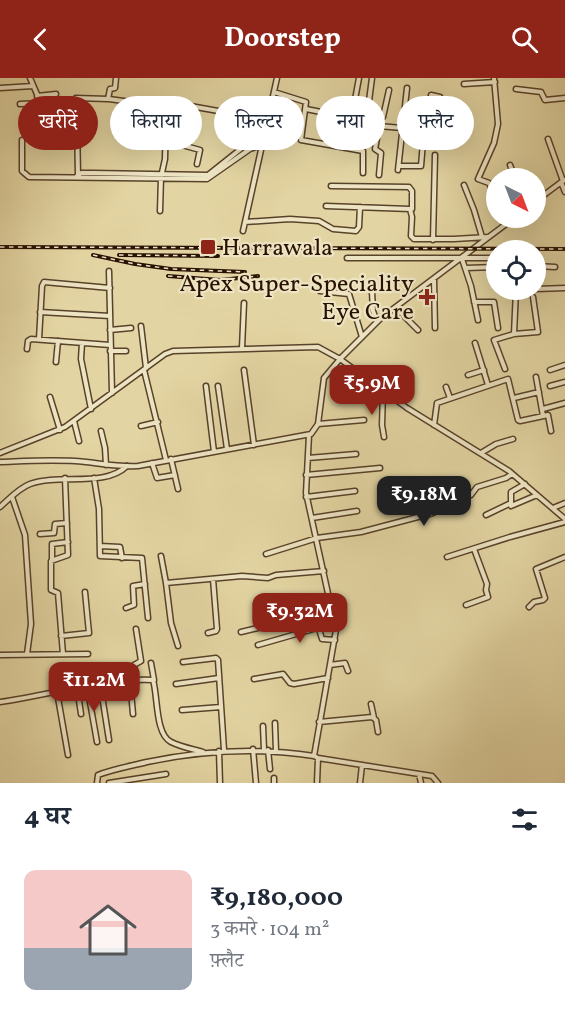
<!DOCTYPE html>
<html lang="hi">
<head>
<meta charset="utf-8">
<style>
  :root { --surface:#fff; --page:#f6f6f7; --text:#1f2937; --muted:#747a83; --line:#e0e1e3; --accent:#8f2418 }
  body { margin:0; font-family:Vollkorn,"Noto Serif Devanagari",serif; background:var(--page); color:var(--text); height:100vh; display:flex; flex-direction:column; font-size:22px; white-space:nowrap }
  * { box-sizing:border-box; margin:0 }
  p { font-size:20px; color:var(--muted) }
  .icon { flex:none; width:33px; height:33px; fill:none; stroke:currentColor; stroke-width:2; stroke-linecap:round; stroke-linejoin:round }
  .map { position:relative; height:705px; overflow:hidden }
  .side { display:flex; flex-direction:column; background:var(--surface); flex:1 }
  .side>* { flex:none }
  .guide { position:absolute; left:18px; top:18px; width:530px; height:54px; display:flex; gap:12px }
  .needle { width:39px; rotate:138deg }
  .buttons { position:absolute; left:486px; top:90px; display:grid; gap:12px }
  .buttons a { display:grid; place-items:center; width:60px; height:60px; border-radius:50%; background:var(--surface); box-shadow:0 6px 24px #0002; font-size:30px }
  .price { position:absolute; translate:-50% -51px; padding:0 14px; border-radius:12px; background:var(--accent); color:#fff; font-size:20px; line-height:39px; filter:drop-shadow(0 2px 3px #0008) }
  .price::after { content:''; position:absolute; left:50%; top:36px; width:18px; height:14px; margin-left:-9px; background:inherit; clip-path:polygon(0 0,100% 0,50% 100%) }
  .price.current { background:#222; color:#fff }
  ul { padding:0; list-style:none }
  li { display:flex; align-items:center; gap:18px; height:150px; padding:0 24px }
  li+li { border-top:2px solid var(--line) }
  li span { display:grid; place-items:center; flex:none; width:168px; height:120px; border-radius:12px; color:#555 }
  li>.icon { margin-inline-start:auto }
  span .icon { width:72px; height:72px; fill:#fffc; stroke-width:1 }
  li b { font-size:26px }
  h2 { display:flex; justify-content:space-between; align-items:center; height:72px; padding:0 24px; font-size:26px }
  .pill { padding:0 21px; border-radius:27px; background:var(--surface); box-shadow:0 6px 24px #0002; font-size:21px; line-height:54px }
  .pill.current { background:var(--accent); color:#fff }
  header { display:flex; justify-content:space-between; align-items:center; height:78px; padding:0 24px; background:var(--accent); color:#fff; font-size:27px; font-weight:700 }
  .map>svg:first-child { display:block }
</style>
</head>
<body>
<header><svg class="icon" aria-label="back" viewBox="0 0 24 24"><path d="M15 5l-7 7 7 7"/></svg>Doorstep<svg class="icon" aria-label="search" viewBox="0 0 24 24"><circle cx="10" cy="10" r="6"/><path d="M15 15l6 6"/></svg></header>
<div class="map">
<svg width="565" height="705" viewBox="0 0 565 705">
  <rect width="100%" height="100%" fill="#e3d5a3"/>
  <filter id="stains"><feTurbulence type="fractalNoise" baseFrequency=".00333" numOctaves="4"/><feColorMatrix values="0 0 0 0 .2 0 0 0 0 .09 0 0 0 0 .02 0 0 0 .5 -.17"/></filter>
  <radialGradient id="worn" r=".72"><stop offset=".6" stop-color="#630" stop-opacity="0"/><stop offset="1" stop-color="#630" stop-opacity=".3"/></radialGradient>
  <g fill="none" stroke-linecap="round" stroke-linejoin="round">
    <defs>
      <path id="minor" d="M30 0 43 30 47 67
        M494 0 498 46 494 65 478 101 489 105 496 120
        M464 6 495 4
        M0 10 33 8
        M516 11 541 14 545 22 565 20
        M274 14 306 24 301 62 363 73V95
        M37 18 56 16
        M76 20 108 21 110 11 115 10 116 0
        M109 21 138 25
        M369 23 372 0
        M20 26 41 25
        M306 31 326 35 323 54
        M353 33 383 39 389 12
        M77 47 78 97
        M379 48 436 53 440 19 431 17
        M548 61 563 103
        M22 62V93L29 99 207 101 250 71 262 67
        M436 63 437 54
        M346 70 359 0
        M197 86 200 72 182 67 185 27 268 42
        M510 87 515 100
        M399 88H421L424 52
        M398 92 407 10
        M379 97 381 75 375 71 381 39
        M77 98 81 95H93L208 97 247 66 263 63
        M561 104 565 114
        M464 107 474 132 482 159
        M331 108 409 109 412 113V131
        M536 123 564 102
        M326 128 410 131 412 139 411 158 414 161H454L488 159
        M160 133 161 99 165 81 166 38
        M245 144 290 141 319 143 333 151 356 153 359 149 360 129
        M243 153 277 0
        M433 162 435 77
        M347 180H496
        M462 181 471 208 478 242
        M536 188 555 189
        M466 190 496 189
        M109 193 112 315
        M434 202 435 250
        M536 211 565 210
        M320 213 349 216 362 259
        M372 214 373 233 377 244
        M474 224H494L498 250
        M396 230 418 252
        M40 234 110 238
        M141 248 146 290
        M110 252 131 250
        M514 256 538 254 533 219
        M39 261 42 208 44 204 110 210
        M82 265 81 281 91 331
        M475 265 488 307
        M242 270 244 225
        M27 271 28 263 31 261 110 267
        M110 273H126
        M56 284 58 263
        M505 291 494 262 514 256 516 212
        M144 292 166 382
        M244 292 254 367
        M550 292 565 287
        M468 297 484 292
        M536 299 543 338
        M206 308 214 374
        M218 308 227 371
        M550 308 565 304
        M446 309 450 320
        M383 314 382 347 384 359
        M50 319 60 352
        M514 320 539 314
        M543 331 565 325
        M74 343 79 363
        M318 346 364 342
        M434 347 437 325 508 301 518 342 520 343 548 337 551 353
        M141 348 158 344
        M101 353 105 370 106 387
        M309 357 306 415 336 552 314 678 318 680 432 698 438 705
        M0 375 65 349 165 276 173 273 318 269 340 281 407 330 509 393 565 441
        M481 375 496 366 513 361
        M308 380 356 376
        M171 381 178 411
        M0 384C28 383 58 381 86 384 104 386 120 389 138 388L311 356 318 346 324 300 340 281 381 240 514 140
        M152 385 157 400 175 397
        M306 397 380 390
        M94 400 99 431 100 478 142 480 148 540
        M12 419 25 457 31 546 27 576
        M306 419 355 413
        M511 428 537 417
        M0 429C9 421 19 410 30 406 60 395 104 410 127 388
        M553 430 565 425
        M486 437 511 425V414L525 406
        M312 440 357 433
        M40 456 54 455 55 446 67 445
        M100 468 120 469 122 480
        M266 476 317 460 361 454 433 435 451 425 471 417 477 409 506 400 512 396
        M161 478 166 505
        M447 479 510 459 565 444
        M52 481V466L68 464
        M466 527 488 519 486 512 487 506 474 471
        M529 529 534 524 543 522 545 520 536 491 565 479
        M126 530 134 527 133 508 145 506
        M136 551 141 583 134 587 136 602
        M241 554 333 532
        M208 555 216 553 217 551 213 501
        M61 558 89 555 85 514
        M258 567 317 550 319 551 322 561 335 562
        M178 568 171 545 166 505 242 498 268 500 276 497 324 493
        M63 576 58 515 51 512V483L68 477 65 400
        M0 577 88 576
        M183 584 216 580 218 582 224 672
        M151 585 154 602
        M330 587 345 585 348 593
        M102 590 128 589 131 603
        M254 601 283 596 290 605 294 606 328 600
        M130 603 133 636
        M100 605 109 662
        M176 606 219 600
        M87 607 97 664
        M77 609 81 636
        M57 614 68 677
        M0 624C51 617 101 600 153 602 158 618 155 656 171 664 181 669 193 671 203 674
        M371 626 374 640
        M182 632 221 629
        M319 644 372 639 376 642 378 654
        M275 645 276 673
        M263 648 264 672
        M253 671 256 705
        M268 672 270 691
        M219 673 220 705
        M419 696 421 705
        M274 700V705
        M97 705 98 697C113 691 131 688 147 684 204 672 257 669 314 678
        M109 705 166 696
        M317 705 318 680
        M360 705 362 687"/>
    </defs>
    <use href="#minor" stroke="#58422a" stroke-width="7"/>
    <use href="#minor" stroke="#ede4c3" stroke-width="4"/>
    <defs>
      <path id="rail" d="M0 169 565 171
        M93 177 135 186 171 191 245 194
        M119 177 218 178
        M168 198 220 202 258 198"/>
    </defs>
    <use href="#rail" stroke="#291102" stroke-width="4"/>
    <use href="#rail" stroke="#ede4c3" stroke-width="1.5" stroke-dasharray="4.5" stroke-linecap="butt"/>
  </g>
  <g fill="#8f2418" stroke="#ede4c3" stroke-width="2">
    <rect x="200" y="161" width="16" height="16" rx="3"/>
    <path d="M424 210h6v6h6v6h-6v6h-6v-6h-6v-6h6z"/>
  </g>
  <g text-anchor="middle" stroke-width="4.5" stroke-linejoin="round" paint-order="stroke">
    <g font-size="24" fill="#291102" stroke="#ede4c3" text-anchor="start">
      <text x="222" y="177">Harrawala</text>
      <text x="414" y="213" text-anchor="end">Apex Super-Speciality<tspan x="414" dy="28">Eye Care</tspan></text>
    </g>
  </g>
  <rect width="100%" height="100%" filter="url(#stains)"/>
  <rect width="100%" height="100%" fill="url(#worn)"/>
</svg>
<div class="buttons">
<a><svg class="needle" viewBox="-14 -14 28 28"><path d="M0-13l5 13h-10z" fill="#e53935"/><path d="M0 13l5-13h-10z" fill="#747a83"/></svg></a>
<a><svg class="icon" aria-label="locate" viewBox="0 0 24 24"><circle cx="12" cy="12" r="6"/><path d="M12 2v4M12 18v4M2 12h4M18 12h4"/></svg></a>
</div>
<b class="price" style="left:372px;top:338px">₹5.9M</b>
<b class="price current" style="left:424px;top:449px">₹9.18M</b>
<b class="price" style="left:300px;top:566px">₹9.32M</b>
<b class="price" style="left:94px;top:635px">₹11.2M</b>
<div class="guide">
<a class="pill current">खरीदें</a>
<a class="pill">किराया</a>
<a class="pill">फ़िल्टर</a>
<a class="pill">नया</a>
<a class="pill">फ़्लैट</a>
</div>
</div>
<section class="side">
<h2>4 घर<svg class="icon" aria-label="filters" viewBox="0 0 24 24"><path d="M4 7h16M4 17h16"/><circle cx="9" cy="7" r="2"/><circle cx="15" cy="17" r="2"/></svg></h2>
<ul>
<li><span style="background:linear-gradient(#f6c9c9 65%,#9aa5b1 0)"><svg class="icon" aria-label="home" viewBox="0 0 24 24"><path d="M3 11l9-7 9 7M6 9v11h12V9"/></svg></span><div><b>₹9,180,000</b><p>3 कमरे · 104 m²</p><p>फ़्लैट</p></div></li>
</ul>
</section>
</body>
</html>
